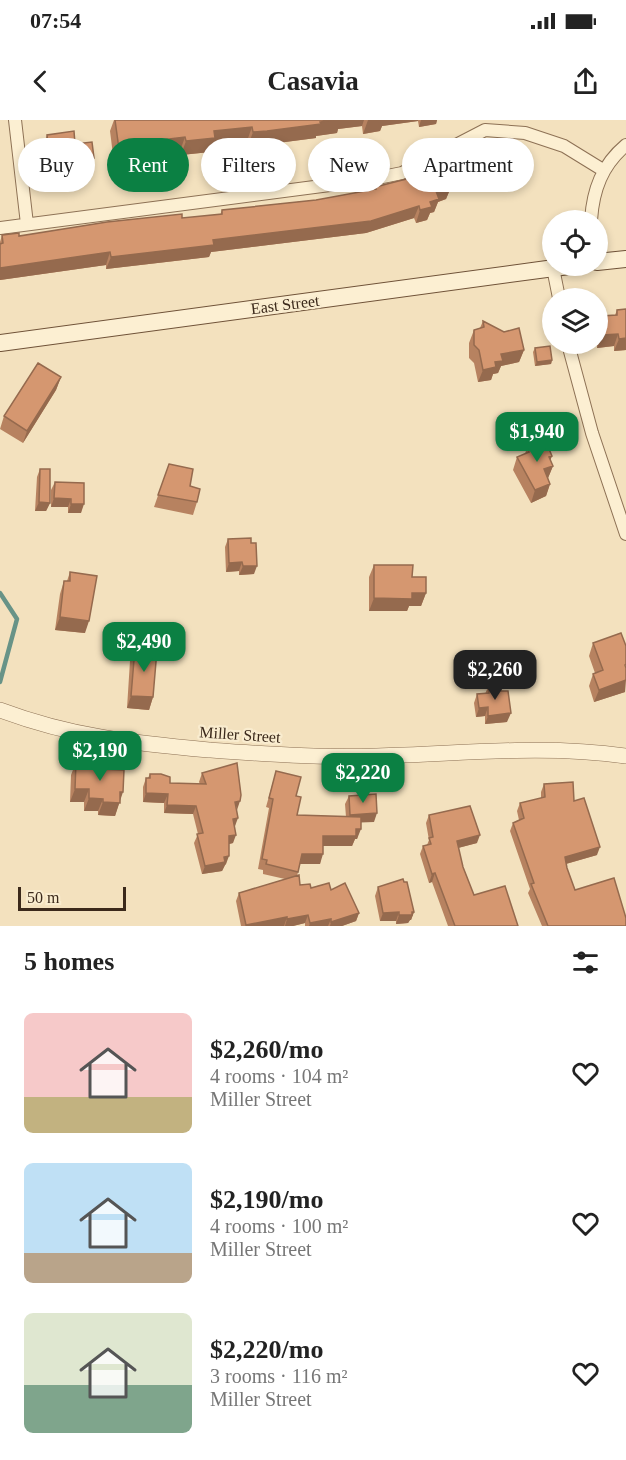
<!DOCTYPE html>
<html lang="en">
<head>
<meta charset="utf-8">
<style>
  :root { --surface:#fff; --page:#f2f2f2; --text:#222; --muted:#767676; --accent:#0b8043 }
  body { margin:0; font-family:"Times New Roman",serif; background:var(--page); color:var(--text); height:100vh; display:flex; flex-direction:column; font-size:22px; white-space:nowrap }
  * { box-sizing:border-box; margin:0 }
  p { font-size:20px; color:var(--muted) }
  .icon { flex:none; width:33px; height:33px; fill:none; stroke:currentColor; stroke-width:2; stroke-linecap:round; stroke-linejoin:round }
  .map { position:relative; height:806px; overflow:hidden }
  .panel { display:flex; flex-direction:column; background:var(--surface); flex:1 }
  .panel>* { flex:none }
  .hud { position:absolute; left:18px; top:18px; width:591px; height:54px; display:flex; gap:12px }
  .fabs { position:absolute; left:542px; top:90px; display:grid; gap:12px }
  .fabs a { display:grid; place-items:center; width:66px; height:66px; border-radius:50%; background:var(--surface); box-shadow:0 3px 9px #0003; font-size:30px }
  .scale { position:absolute; left:18px; bottom:15px; width:108px; box-sizing:border-box; padding-left:6px; border:3px solid #3b291b; border-top:0; font-size:16px; line-height:21px; white-space:nowrap; color:#3b291b; -webkit-text-stroke:4px #f9eccf; paint-order:stroke }
  .price { position:absolute; translate:-50% -51px; padding:0 14px; border-radius:12px; background:var(--accent); color:#fff; font-size:20px; line-height:39px; filter:drop-shadow(0 2px 3px #0008) }
  .price::after { content:''; position:absolute; left:50%; top:36px; width:18px; height:14px; margin-left:-9px; background:inherit; clip-path:polygon(0 0,100% 0,50% 100%) }
  .price.on { background:#222; color:#fff }
  ul { padding:0; list-style:none }
  li { display:flex; align-items:center; gap:18px; height:150px; padding:0 24px }
  li span { display:grid; place-items:center; flex:none; width:168px; height:120px; border-radius:9px; color:#555 }
  li>.icon { margin-inline-start:auto }
  span .icon { width:72px; height:72px; fill:#fffc; stroke-width:1 }
  li b { font-size:26px }
  h2 { display:flex; justify-content:space-between; align-items:center; height:72px; padding:0 24px; font-size:26px }
  .chip { padding:0 21px; border-radius:27px; background:var(--surface); box-shadow:0 3px 9px #0003; font-size:21px; line-height:54px }
  .chip.on { background:var(--accent); color:#fff }
  .status { display:flex; justify-content:space-between; align-items:center; height:42px; padding:0 30px; background:var(--surface); direction:ltr }
  .status svg { height:16px; fill:currentColor }
  header { display:flex; justify-content:space-between; align-items:center; height:78px; padding:0 24px; background:var(--surface); font-size:27px; font-weight:700 }
  .map>svg:first-child { display:block }
</style>
</head>
<body>
<div class="status"><b>07:54</b><svg viewBox="0 0 49 12"><path d="M0 12V9h3v3zM5 12V6h3v6zM10 12V3h3v9zM15 12V0h3v12zM26 1h20v11H26zM47 4h2v5h-2z"/></svg></div>
<header><svg class="icon" aria-label="back" viewBox="0 0 24 24"><path d="M15 5l-7 7 7 7"/></svg>Casavia<svg class="icon" aria-label="share" viewBox="0 0 24 24"><path d="M12 15V3M7 8l5-5 5 5M5 13v7h14v-7"/></svg></header>
<div class="map">
<svg width="626" height="806" viewBox="0 0 626 806">
  <rect width="100%" height="100%" fill="#f3e1be"/>
  <g fill="none" stroke-linecap="round" stroke-linejoin="round">
    <path stroke="#689387" stroke-width="4.5" d="M0 473 17 499 0 562"/>
    <defs>
      <path id="minor" d="M15 0 27 104
        M591 100C593 70 602 45 626 25
        M0 108 368 60 402 53 485 10 525 13 564 26 603 50
        M553 148 559 178
        M568 224 592 313 626 414"/>
      <path id="tertiary" d="M0 590C72 617 133 623 209 630 265 634 320 638 377 636 460 634 543 624 626 636"/>
      <path id="secondary" d="M597 142 626 139
        M0 223 569 146"/>
    </defs>
    <use href="#minor" stroke="#8d7155" stroke-width="14"/>
    <use href="#tertiary" stroke="#8d7155" stroke-width="16"/>
    <use href="#secondary" stroke="#6f5238" stroke-width="18"/>
    <use href="#minor" stroke="#fcefd2" stroke-width="12"/>
    <use href="#tertiary" stroke="#fcefd2" stroke-width="15"/>
    <use href="#secondary" stroke="#fcefd2" stroke-width="16"/>
  </g>
  <path fill="#b78260" d="M114 0H437L436 4 419 7 418 1 382 6 380 11 363 14 362 6 338 9 337 13 316 16V18L262 25 248 26 247 21 213 25 210 32 181 35 180 31 143 36 141 42 114 43 110 11Z
    M47 15 75 24 94 38 89 51 46 56 42 28Z
    M375 67H451L446 79 438 82 434 92 430 93 427 100 416 103 414 98 366 113 211 132 209 137 106 149V145L0 160V122L2 115 19 116 220 95 222 90 316 80 375 70Z
    M617 190 626 230 614 231V226L597 228V205L600 196 615 195Z
    M483 201 524 230 519 242 501 246 498 253 493 254 491 260 478 262 474 243 469 238V223L474 210 480 208Z
    M535 228 552 240 551 244 535 246 533 232Z
    M61 257 56 270 23 323 0 309 4 296Z
    M529 321 552 336 550 340 553 346 548 358 550 364 546 376 531 383 513 350 517 337 525 334Z
    M169 344 190 366 197 382 193 395 154 387Z
    M40 349 50 383 46 391H35L37 357Z
    M55 362 84 363 81 393H68V387H51V370Z
    M228 419 254 454 239 455V451L226 452 225 427Z
    M374 445 412 457 426 473 421 486H409L407 491H369V457Z
    M70 452 85 513 55 510 60 474 64 461H67Z
    M593 523 625 572 594 582 589 566 593 554 595 553 589 536Z
    M135 528 153 577 149 590 127 588 130 541Z
    M489 565 501 571 507 602 485 604V596L476 597 474 583 477 574H485Z
    M76 642 98 649 120 680 115 696 98 695V691H84V682H70L71 655Z
    M276 651 296 676 297 695 346 697 345 684 349 676 374 702H361L357 719H355L352 726H323L320 744H300L297 756 300 765 311 768 331 770 359 793 356 801 342 806H305V803L293 806H241L236 781 239 773 285 759 263 754V750L258 749 269 688 266 687Z
    M202 653 237 690 233 723 229 724 226 744 225 745 222 751 202 754 194 723 198 714 193 694 164 693V683L143 682V667L146 658H148L150 654 170 663 200 664 199 662Z
    M544 664 574 681 597 735 566 744 567 748 575 770 626 806H542L528 773 530 769 510 711 513 703 519 700 517 691 520 683 541 678V672Z
    M429 695 477 723 458 728 463 747 474 775 518 806H448L432 762 429 763 420 734 423 726 427 725 429 720 426 703Z
    M378 767 414 792 411 800H410L408 803 396 804V801H380L375 776Z"/>
  <path fill="#956a4e" d="M333 0H364L362 6 338 9 337 13 316 16V18L262 25 248 26 253 12Z
    M368 0H418V1L382 6 380 11 363 14Z
    M421 0H437L436 4 419 7Z
    M252 7 247 21 213 25 210 32 181 35 186 21 214 11Z
    M185 17 180 31 143 36 141 42 114 43 119 29 145 22Z
    M94 38 89 51 46 56 50 43Z
    M451 67 446 79 438 82 434 92 430 93 427 100 416 103 420 90 430 82 436 71Z
    M419 86 414 98 366 113 211 132 209 137 106 149 111 137Z
    M110 132 106 145 0 160V148Z
    M618 214 614 226 597 228 602 215Z
    M626 218V230L614 231 619 219Z
    M524 230 519 242 501 246 498 253 493 254 491 260 478 262 483 250 495 242 501 234Z
    M552 240 551 244 535 246 537 242Z
    M61 257 56 270 23 323 27 311Z
    M552 336 547 348 553 346 548 358 539 362 549 337Z
    M550 364 546 376 531 383 535 370Z
    M54 378 71 379 68 387H51Z
    M39 382 50 383 46 391H35Z
    M71 384H84L81 393H68Z
    M242 442 239 451 226 452 229 443Z
    M243 446H257L254 454 239 455Z
    M412 473H426L421 486H409L407 491H369L374 478Z
    M60 497 89 501 85 513 55 510Z
    M626 560 625 572 594 582 599 570Z
    M131 576 153 577 149 590 127 588Z
    M488 587 485 596 476 597 479 588Z
    M511 593 507 602 485 604 488 596Z
    M75 669H89L84 682H70Z
    M120 672H123L115 696 98 695 103 682Z
    M146 673 168 674 164 683 143 682Z
    M89 678 103 679 98 691H84Z
    M240 681 237 690 235 682Z
    M167 685 196 686 193 694 164 693Z
    M377 693 374 702 347 703 350 695Z
    M238 698 235 706 230 707 233 699Z
    M356 709H361L357 719H355L352 726H320L323 716Z
    M236 715 233 723 225 725 229 716Z
    M480 715 477 723 454 729 457 721Z
    M600 727 597 735 562 745 565 737Z
    M302 734H323L320 744H299Z
    M229 736 226 744 225 745 222 751 202 754 205 746 224 737Z
    M435 753 432 762 429 763 432 754Z
    M399 792 396 801H380L383 793Z
    M412 792H414L411 800H410L408 803 396 804 399 795Z
    M359 793 356 801 342 806H330L331 802Z
    M308 795 305 803 293 806H285L287 799Z
    M287 797 284 806H246V805Z
    M331 799 328 806H309L310 803Z"/>
  <path fill="#d59770" stroke="#956a4e" stroke-width="1.5" d="M115 0H333L320 2 321 4 267 11 253 12 252 7 214 11 215 18 186 21 185 17 145 22 146 28 119 29Z
    M74 11 75 24 92 22 94 38 50 43 47 15Z
    M446 49 451 67 436 71 439 79 430 82 432 87 420 90 419 86 371 101 213 120 214 125 111 137 110 132 0 148V124L3 123 2 115 19 113V116L107 102 182 94V98L222 94V90L316 80 376 69 375 67Z
    M626 189V218L619 219 618 214 602 215 600 196 617 195V190Z
    M483 201 504 212 519 208 524 230 501 234 503 241 495 242 496 247 483 250 479 230 474 225V210L484 207Z
    M550 226 552 240 537 242 535 228Z
    M38 243 61 257 27 311 4 296Z
    M543 315 552 336 549 337 553 346 544 349 550 364 535 370 517 337 529 332 528 330 532 328 529 321Z
    M169 344 193 349 190 366 200 369 197 382 158 375Z
    M40 349H50V383L39 382Z
    M55 362 84 363V384H71V379L54 378Z
    M251 418V423H256L257 446H243L242 442 229 443 228 419Z
    M374 445H413L412 457H426V473H412V479L374 478Z
    M70 452 97 456 89 501 60 497 64 461H70Z
    M621 513 626 526V544L625 545 626 548V560L599 570 593 554 603 550 593 523Z
    M135 528 157 530 153 577 131 576Z
    M500 564 501 571H508L511 593 488 596V587L479 588 477 574 489 573V565Z
    M76 642 98 643V649L124 650 123 672H120V683L103 682V679L89 678V669H75Z
    M237 643 241 675 240 681 235 682 238 698 233 699 236 715 229 716V736L224 737 225 742 205 746 197 714 203 713 196 686 167 685 168 674 146 673V658H150V654H161L170 657V663L206 664 202 653Z
    M276 651 301 657 296 676 301 677 297 695 361 697V709H356V716H323V734H302L298 752 266 744 267 740 262 739 273 679 269 678Z
    M573 662 574 681 584 678 600 727 565 737 567 748 575 770 614 758 626 798V806H548L531 764 534 763 513 703 524 698 520 683 545 677 544 664Z
    M376 674 377 693 350 695 349 676Z
    M470 686 480 715 457 721 463 747 474 775 505 766 518 806H455L435 753 432 754 423 726 431 724 429 718 433 717 429 695Z
    M299 755 300 765 310 764 311 768 329 763 331 770 345 763 359 793 331 802V799L310 803 308 795 287 799V797L246 805 239 773Z
    M403 759 404 762H407L414 792H412V795H399V792L383 793 378 767Z"/>
  <g text-anchor="middle" stroke-width="4.5" stroke-linejoin="round" paint-order="stroke">
    <g font-size="16" fill="#3b291b" stroke="#f9eccf">
      <text transform="translate(285 184) rotate(-7)" y="6">East Street</text>
      <text transform="translate(240 614) rotate(4)" y="6">Miller Street</text>
    </g>
  </g>
</svg>
<div class="fabs">
<a><svg class="icon" aria-label="locate" viewBox="0 0 24 24"><circle cx="12" cy="12" r="6"/><path d="M12 2v4M12 18v4M2 12h4M18 12h4"/></svg></a>
<a><svg class="icon" aria-label="layers" viewBox="0 0 24 24"><path d="M12 4l9 5-9 5-9-5zM3 14l9 5 9-5"/></svg></a>
</div>
<div class="scale">50 m</div>
<b class="price" style="left:537px;top:343px">$1,940</b>
<b class="price" style="left:144px;top:553px">$2,490</b>
<b class="price on" style="left:495px;top:581px">$2,260</b>
<b class="price" style="left:100px;top:662px">$2,190</b>
<b class="price" style="left:363px;top:684px">$2,220</b>
<div class="hud">
<a class="chip">Buy</a>
<a class="chip on">Rent</a>
<a class="chip">Filters</a>
<a class="chip">New</a>
<a class="chip">Apartment</a>
</div>
</div>
<section class="panel">
<h2>5 homes<svg class="icon" aria-label="filters" viewBox="0 0 24 24"><path d="M4 7h16M4 17h16"/><circle cx="9" cy="7" r="2"/><circle cx="15" cy="17" r="2"/></svg></h2>
<ul>
<li><span style="background:linear-gradient(#f6c9c9 70%,#c2b280 0)"><svg class="icon" aria-label="home" viewBox="0 0 24 24"><path d="M3 11l9-7 9 7M6 9v11h12V9"/></svg></span><div><b>$2,260/mo</b><p>4 rooms · 104 m²</p><p>Miller Street</p></div><svg class="icon" aria-label="heart" viewBox="0 0 24 24"><path d="M12 20l-8-8c-3-5 5-10 8-4 3-6 11-1 8 4z"/></svg></li>
<li><span style="background:linear-gradient(#bfe0f5 75%,#b9a48a 0)"><svg class="icon" aria-label="home" viewBox="0 0 24 24"><path d="M3 11l9-7 9 7M6 9v11h12V9"/></svg></span><div><b>$2,190/mo</b><p>4 rooms · 100 m²</p><p>Miller Street</p></div><svg class="icon" aria-label="heart" viewBox="0 0 24 24"><path d="M12 20l-8-8c-3-5 5-10 8-4 3-6 11-1 8 4z"/></svg></li>
<li><span style="background:linear-gradient(#dfe7d0 60%,#7fa58c 0)"><svg class="icon" aria-label="home" viewBox="0 0 24 24"><path d="M3 11l9-7 9 7M6 9v11h12V9"/></svg></span><div><b>$2,220/mo</b><p>3 rooms · 116 m²</p><p>Miller Street</p></div><svg class="icon" aria-label="heart" viewBox="0 0 24 24"><path d="M12 20l-8-8c-3-5 5-10 8-4 3-6 11-1 8 4z"/></svg></li>
</ul>
</section>
</body>
</html>
